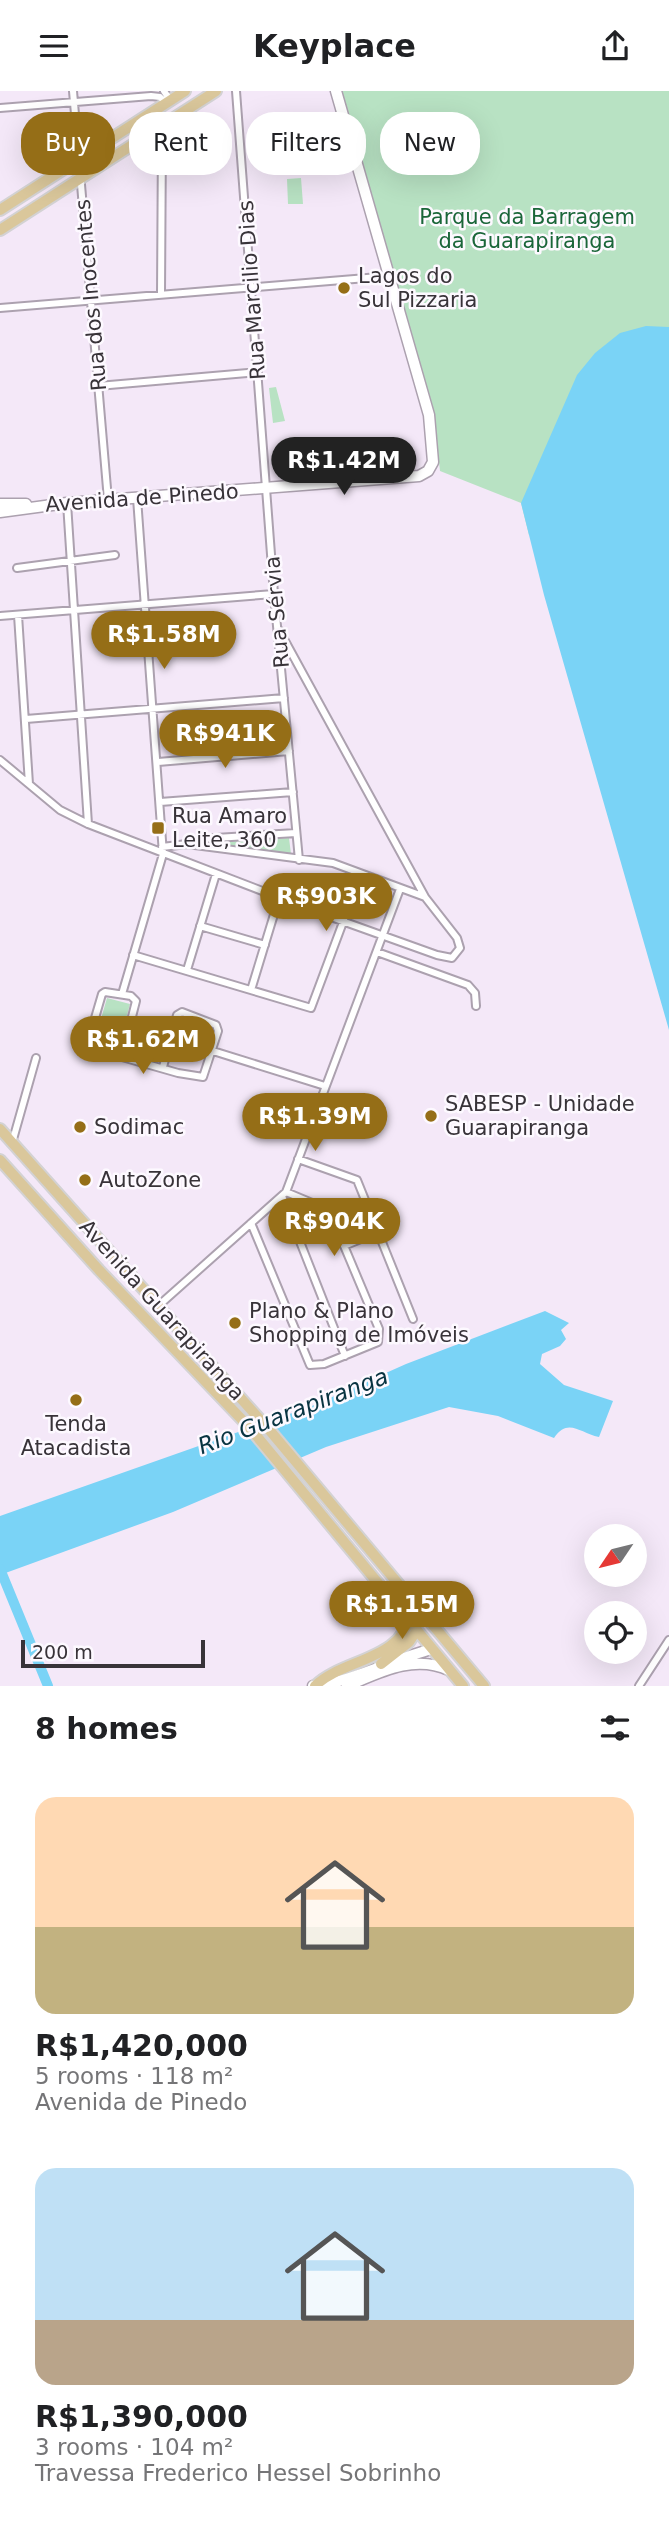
<!DOCTYPE html>
<html lang="en">
<head>
<meta charset="utf-8">
<style>
  :root { --surface:#fff; --page:#f2f2f2; --text:#202124; --muted:#757577; --accent:#956e17 }
  body { margin:0; font-family:"DejaVu Sans",sans-serif; background:var(--page); color:var(--text); height:100vh; display:flex; flex-direction:column; font-size:26px; white-space:nowrap }
  * { box-sizing:border-box; margin:0 }
  p { font-size:23px; color:var(--muted) }
  .icon { flex:none; width:38px; height:38px; fill:none; stroke:currentColor; stroke-width:2; stroke-linecap:round; stroke-linejoin:round }
  .map { position:relative; height:1595px; overflow:hidden }
  .side { display:flex; flex-direction:column; background:var(--surface); flex:1 }
  .side>* { flex:none }
  .top-card { position:absolute; left:21px; top:21px; width:628px; height:63px; display:flex; gap:14px }
  .needle { width:46px; rotate:235deg }
  .controls { position:absolute; left:584px; top:1433px; display:grid; gap:14px }
  .controls a { display:grid; place-items:center; width:63px; height:63px; border-radius:50%; background:var(--surface); box-shadow:0 7px 28px #0002; font-size:35px }
  .scale { position:absolute; left:21px; bottom:18px; width:184px; box-sizing:border-box; padding-left:7px; border:4px solid #383339; border-top:0; font-size:19px; line-height:24px; white-space:nowrap; color:#383339; -webkit-text-stroke:5px #fdf9ff; paint-order:stroke }
  .price { position:absolute; translate:-50% -60px; padding:0 16px; border-radius:24px; background:var(--accent); color:#fff; font-size:23px; line-height:46px; filter:drop-shadow(0 2px 4px #0008) }
  .price::after { content:''; position:absolute; left:50%; top:42px; width:21px; height:16px; margin-left:-10px; background:inherit; clip-path:polygon(0 0,100% 0,50% 100%) }
  .price.current { background:#222; color:#fff }
  ul { padding:0; list-style:none }
  li { display:grid; align-content:center; gap:14px; height:371px; padding:0 35px }
  li span { display:grid; place-items:center; height:217px; border-radius:21px; color:#555 }
  li>.icon { margin-inline-start:auto }
  span .icon { width:126px; height:126px; fill:#fffc; stroke-width:1 }
  li b { font-size:30px }
  h2 { display:flex; justify-content:space-between; align-items:center; height:84px; padding:0 35px; font-size:30px }
  .pill { padding:0 24px; border-radius:28px; background:var(--surface); box-shadow:0 7px 28px #0002; font-size:24px; line-height:63px }
  .pill.current { background:var(--accent); color:#fff }
  header { display:flex; justify-content:space-between; align-items:center; height:91px; padding:0 35px; background:var(--surface); font-size:32px; font-weight:800 }
  .map>svg:first-child { display:block }
</style>
</head>
<body>
<header><svg class="icon" aria-label="menu" viewBox="0 0 24 24"><path d="M4 6h16M4 12h16M4 18h16"/></svg>Keyplace<svg class="icon" aria-label="share" viewBox="0 0 24 24"><path d="M12 15V3M7 8l5-5 5 5M5 13v7h14v-7"/></svg></header>
<div class="map">
<svg width="669" height="1595" viewBox="0 0 669 1595">
  <rect width="100%" height="100%" fill="#f4e8f8"/>
  <path fill="#b8e2c3" d="M340 0H669V307L529 444 521 412 440 380 434 325Z
    M301 87 303 113H288L287 88Z
    M276 296 285 330 273 332 269 297Z
    M289 747 291 763 213 752Z
    M107 907 130 913 118 958 94 952Z"/>
  <path fill="#7ad3f6" d="M646 235 669 236V939L544 504 521 412 577 284 595 262 620 242Z
    M545 1220 569 1232 561 1239 566 1248 560 1255 542 1263 540 1273 564 1294 613 1310 599 1346C580 1342 568 1326 554 1347L498 1325 449 1316 326 1356 173 1421 0 1484V1425L312 1315 406 1273Z"/>
  <g fill="none" stroke-linecap="round" stroke-linejoin="round">
    <path stroke="#7ad3f6" stroke-width="10" d="M0 1478 48 1595"/>
    <defs>
      <path id="street" d="M73 0 108 409
        M164 0 170 9
        M236 0 274 503 299 769
        M0 17 151 5 160 6 166 12
        M159 37 162 44 161 203
        M0 217 391 185
        M98 295 258 281
        M67 412 88 733
        M17 477 115 464
        M18 524 29 693
        M0 525 274 503
        M279 539 425 806
        M26 628 284 607
        M0 669 60 719 88 733 317 821 437 864 452 867 460 857 457 847 425 806 333 772 187 753 162 756
        M158 671 289 660
        M160 711 293 701
        M187 753 199 748 296 742
        M200 835 265 854
        M377 861 468 894 475 902 476 915
        M133 864 311 917 361 783
        M187 879 216 783
        M251 899 279 807
        M122 903 163 763 137 407
        M213 960 325 995
        M122 965 136 910 131 905 105 901 102 903 88 951 94 958 178 982 203 986 218 940 216 934 182 921 177 924 163 976
        M12 1052 36 967
        M298 1068 357 1089 413 1228
        M282 1105 345 1265
        M251 1132 310 1274 324 1273 378 1251 379 1238 329 1119 286 1101
        M344 1155 378 1141
        M157 1216 286 1101 400 798
        M639 1595 669 1549"/>
      <path id="secondary" d="M0 413H26
        M0 421 67 412 419 385 428 380 433 371 429 324 336 0
        M313 1595C349 1592 394 1568 432 1558
        M347 1595C380 1581 414 1563 449 1579"/>
      <path id="primary" d="M0 119 185 0
        M0 139 216 0
        M0 1038 271 1341 484 1595
        M0 1069 99 1179 250 1337 463 1595
        M381 1573 409 1551 417 1539
        M315 1595C342 1568 403 1569 410 1524"/>
    </defs>
    <use href="#street" stroke="#aca1af" stroke-width="10"/>
    <use href="#secondary" stroke="#aca1af" stroke-width="13"/>
    <use href="#primary" stroke="#d3d2d3" stroke-width="14"/>
    <use href="#street" stroke="#fff" stroke-width="6"/>
    <use href="#secondary" stroke="#fff" stroke-width="10"/>
    <use href="#primary" stroke="#dac79b" stroke-width="10"/>
  </g>
  <g fill="#956e17" stroke="#fdf9ff" stroke-width="2.5">
    <circle cx="344" cy="197" r="7"/>
    <rect x="151" y="730" width="14" height="14" rx="3.5"/>
    <circle cx="431" cy="1025" r="7"/>
    <circle cx="80" cy="1036" r="7"/>
    <circle cx="85" cy="1089" r="7"/>
    <circle cx="235" cy="1232" r="7"/>
    <circle cx="76" cy="1309" r="7"/>
  </g>
  <g text-anchor="middle" stroke-width="5" stroke-linejoin="round" paint-order="stroke">
    <g font-size="21" fill="#1a6639" stroke="#fdf9ff">
      <text x="527" y="133">Parque da Barragem<tspan x="527" dy="24">da Guarapiranga</tspan></text>
    </g>
    <g font-size="21" fill="#383339" stroke="#fdf9ff" text-anchor="start">
      <text x="358" y="192">Lagos do<tspan x="358" dy="24">Sul Pizzaria</tspan></text>
      <text x="172" y="732">Rua Amaro<tspan x="172" dy="24">Leite, 360</tspan></text>
      <text x="445" y="1020">SABESP - Unidade<tspan x="445" dy="24">Guarapiranga</tspan></text>
      <text x="94" y="1043">Sodimac</text>
      <text x="99" y="1096">AutoZone</text>
      <text x="249" y="1227">Plano &amp; Plano<tspan x="249" dy="24">Shopping de Imóveis</tspan></text>
      <text x="76" y="1340" text-anchor="middle">Tenda<tspan x="76" dy="24">Atacadista</tspan></text>
    </g>
    <g font-size="21" fill="#383339" stroke="#fdf9ff">
      <text transform="translate(252 199) rotate(-94)" y="7">Rua Marcilio Dias</text>
      <text transform="translate(91 204) rotate(-95)" y="7">Rua dos Inocentes</text>
      <text transform="translate(142 407) rotate(-4)" y="7">Avenida de Pinedo</text>
      <text transform="translate(277 521) rotate(-95)" y="7">Rua Sérvia</text>
      <text transform="translate(162 1219) rotate(48)" y="7">Avenida Guarapiranga</text>
    </g>
    <g font-size="23" font-style="italic" fill="#093442" stroke="#fdf9ff">
      <text transform="translate(293 1320) rotate(-21)" y="8">Rio Guarapiranga</text>
    </g>
  </g>
</svg>
<div class="controls">
<a><svg class="needle" viewBox="-14 -14 28 28"><path d="M0-13l5 13h-10z" fill="#e53935"/><path d="M0 13l5-13h-10z" fill="#757577"/></svg></a>
<a><svg class="icon" aria-label="locate" viewBox="0 0 24 24"><circle cx="12" cy="12" r="6"/><path d="M12 2v4M12 18v4M2 12h4M18 12h4"/></svg></a>
</div>
<div class="scale">200 m</div>
<b class="price current" style="left:344px;top:406px">R$1.42M</b>
<b class="price" style="left:164px;top:580px">R$1.58M</b>
<b class="price" style="left:225px;top:679px">R$941K</b>
<b class="price" style="left:326px;top:842px">R$903K</b>
<b class="price" style="left:143px;top:985px">R$1.62M</b>
<b class="price" style="left:315px;top:1062px">R$1.39M</b>
<b class="price" style="left:334px;top:1167px">R$904K</b>
<b class="price" style="left:402px;top:1550px">R$1.15M</b>
<div class="top-card">
<a class="pill current">Buy</a>
<a class="pill">Rent</a>
<a class="pill">Filters</a>
<a class="pill">New</a>
</div>
</div>
<section class="side">
<h2>8 homes<svg class="icon" aria-label="filters" viewBox="0 0 24 24"><path d="M4 7h16M4 17h16"/><circle cx="9" cy="7" r="2"/><circle cx="15" cy="17" r="2"/></svg></h2>
<ul>
<li><span style="background:linear-gradient(#ffd9b3 60%,#c2b280 0)"><svg class="icon" aria-label="home" viewBox="0 0 24 24"><path d="M3 11l9-7 9 7M6 9v11h12V9"/></svg></span><div><b>R$1,420,000</b><p>5 rooms · 118 m²</p><p>Avenida de Pinedo</p></div></li>
<li><span style="background:linear-gradient(#bfe0f5 70%,#b9a48a 0)"><svg class="icon" aria-label="home" viewBox="0 0 24 24"><path d="M3 11l9-7 9 7M6 9v11h12V9"/></svg></span><div><b>R$1,390,000</b><p>3 rooms · 104 m²</p><p>Travessa Frederico Hessel Sobrinho</p></div></li>
</ul>
</section>
</body>
</html>
